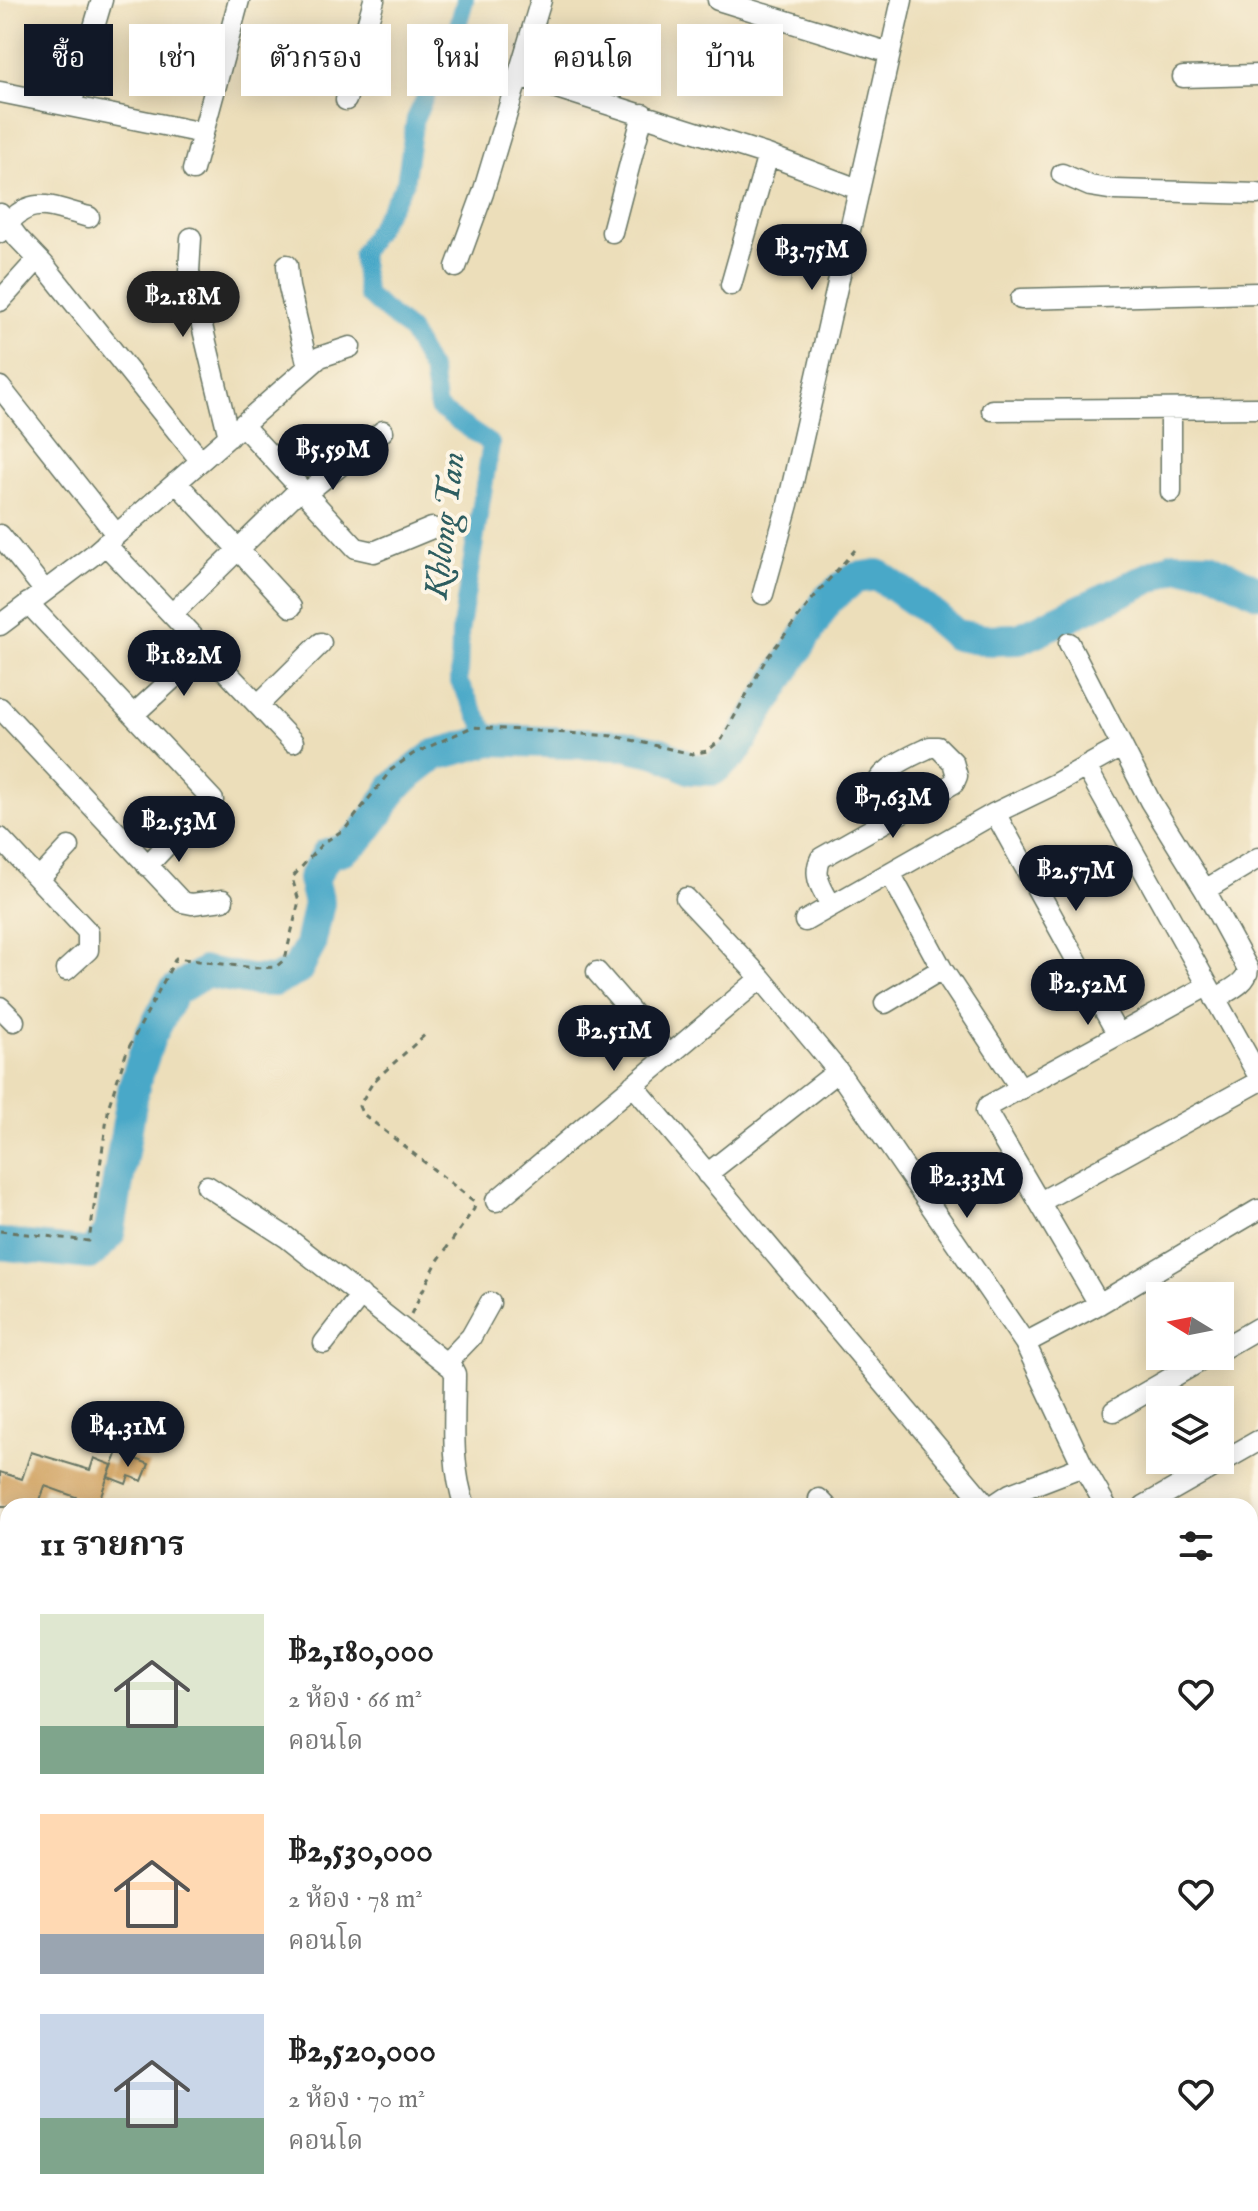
<!DOCTYPE html>
<html lang="th">
<head>
<meta charset="utf-8">
<style>
  :root { --surface:#fff; --page:#f2f2f2; --text:#222; --muted:#767676; --accent:#111827 }
  body { margin:0; font-family:"IM FELL English","Noto Serif Thai",serif; background:var(--page); color:var(--text); height:100vh; display:flex; flex-direction:column; font-size:30px; white-space:nowrap }
  * { box-sizing:border-box; margin:0 }
  p { font-size:26px; color:var(--muted) }
  .icon { flex:none; width:44px; height:44px; fill:none; stroke:currentColor; stroke-width:2; stroke-linecap:round; stroke-linejoin:round }
  .map { position:relative; flex:1; overflow:hidden }
  .panel { position:absolute; left:0px; top:1498px; width:1258px; height:714px; display:flex; flex-direction:column; background:var(--surface); border-radius:24px 24px 0 0; box-shadow:0 4px 20px #0003 }
  .panel>* { flex:none }
  .guide { position:absolute; left:24px; top:24px; width:800px; height:72px; display:flex; gap:16px }
  .needle { width:52px; rotate:280deg }
  .tools { position:absolute; left:1146px; top:1282px; display:grid; gap:16px }
  .tools a { display:grid; place-items:center; width:88px; height:88px; border-radius:0px; background:var(--surface); box-shadow:0 4px 20px #0003; font-size:40px }
  .price { position:absolute; translate:-50% -68px; padding:0 18px; border-radius:28px; background:var(--accent); color:#fff; font-size:26px; line-height:52px; filter:drop-shadow(0 2px 4px #0008) }
  .price::after { content:''; position:absolute; left:50%; top:48px; width:24px; height:18px; margin-left:-12px; background:inherit; clip-path:polygon(0 0,100% 0,50% 100%) }
  .price.current { background:#222; color:#fff }
  ul { padding:0; list-style:none }
  li { display:flex; align-items:center; gap:24px; height:200px; padding:0 40px }
  li span { display:grid; place-items:center; flex:none; width:224px; height:160px; border-radius:0px; color:#555 }
  li>.icon { margin-inline-start:auto }
  span .icon { width:96px; height:96px; fill:#fffc; stroke-width:1 }
  li b { font-size:34px }
  h2 { display:flex; justify-content:space-between; align-items:center; height:96px; padding:0 40px; font-size:34px }
  .chip { padding:0 28px; border-radius:0px; background:var(--surface); box-shadow:0 4px 20px #0003; font-size:28px; line-height:72px }
  .chip.current { background:var(--accent); color:#fff }
  .map>svg:first-child { display:block }
</style>
</head>
<body>
<div class="map">
<svg width="1258" height="2211" viewBox="0 0 1258 2211">
  <rect width="100%" height="100%" fill="#fcf5e5"/>
  <filter id="ink" filterUnits="userSpaceOnUse"><feTurbulence type="fractalNoise" baseFrequency=".0125" numOctaves="2"/><feDisplacementMap in="SourceGraphic" scale="16" xChannelSelector="R" yChannelSelector="G"/><feConvolveMatrix kernelMatrix="1 2 1 2 8 2 1 2 1" color-interpolation-filters="sRGB"/></filter>
  <filter id="wash" filterUnits="userSpaceOnUse"><feTurbulence type="fractalNoise" baseFrequency=".006" numOctaves="4" result="noise"/><feDisplacementMap in="SourceGraphic" scale="32" xChannelSelector="R" yChannelSelector="G"/><feGaussianBlur stdDeviation="1.8" result="paint"/><feColorMatrix in="noise" values="0 0 0 0 0 0 0 0 0 0 0 0 0 0 0 0 0 1.4 0 .05"/><feComposite in="paint" operator="in"/></filter>
  <g filter="url(#wash)">
    <rect width="100%" height="100%" fill="#ecdeba"/>
    <g fill="none" stroke-linecap="round" stroke-linejoin="round">
      <path stroke="#49a8c8" stroke-width="18" d="M465 0 457 29 415 119 405 183 361 255 367 295 410 331 432 372 438 408 491 444 460 633 459 682 491 740"/>
      <path stroke="#49a8c8" stroke-width="32" d="M0 1244 90 1254 109 1235 134 1086 150 1037 174 991 205 972 250 980 275 981 297 970 310 945 319 903 313 879 327 854 344 849 360 837 377 815 395 786 435 755 491 740 625 745 661 753 691 769 713 770 734 753 828 599 855 578 878 575 926 609 956 635 985 640 1019 639 1175 566 1209 567 1258 592"/>
    </g>
    <g id="blocks">
      <path fill="#cf9f5b" d="M31 1452 90 1470 94 1458 112 1465 97 1506H73L76 1497 45 1486 38 1506H0V1472L22 1479Z
        M118 1452 149 1464 142 1481 129 1476 126 1484 108 1477Z"/>
    </g>
  </g>
  <g filter="url(#ink)">
    <use href="#blocks" fill-opacity="0" stroke="#677563" stroke-width="2"/>
    <g fill="none" stroke-linecap="round" stroke-linejoin="round">
      <defs>
        <path id="minor" d="M718 0 890 53
          M519 76 768 155 858 189
          M1183 77 1258 75
          M0 92 203 133
          M346 100 374 0
          M71 105 102 0
          M193 170 239 0
          M1062 174 1090 186 1115 190 1258 194
          M0 214 18 238 44 265 201 461
          M1 232C30 192 49 207 89 217
          M612 232 643 114
          M191 238 189 272 229 437
          M287 265 289 287 308 367
          M456 267 483 193 541 0
          M731 285 768 155
          M1021 299 1258 293
          M0 301 38 259
          M0 387 116 534
          M1171 409V492
          M992 410 1258 408
          M242 425 356 548 374 552 432 528
          M176 482 291 607
          M305 494 383 431
          M0 535 45 591
          M105 544 293 742
          M763 594 788 504 902 0
          M28 603 213 800
          M172 614 300 489
          M0 625 93 555 320 357 350 347
          M1069 643 1150 801 1205 890 1248 969C1247 984 1227 991 1215 999
          M258 705 321 643
          M0 708 182 902 192 904 223 900
          M133 715 205 649
          M1086 767 1258 1075
          M995 813 1118 1035
          M0 838 88 932V950L66 970
          M147 866 179 832
          M890 873 942 969 1021 1089
          M39 879 69 847
          M1205 890 1258 858
          M686 898 761 978 838 1071 1025 1343 1083 1466 1106 1506
          M831 905C822 889 812 876 821 858L954 783 957 776 953 762 938 747H930C910 757 874 770 874 796 874 804 880 813 883 821
          M805 921 995 813 1055 784 1121 747
          M597 972 668 1054
          M885 1003 942 969
          M0 1007 14 1021
          M633 1085 987 1506
          M707 1174 838 1071
          M207 1186 286 1237 452 1368 455 1374C455 1417 450 1465 465 1506
          M496 1201 761 978
          M1040 1202 1258 1082
          M1099 1304 986 1111 988 1106 1207 986
          M324 1343 361 1295
          M1025 1343 1099 1304 1258 1210
          M1220 1350 1258 1328
          M447 1362 471 1337 490 1303
          M1114 1411 1209 1356
          M819 1499 826 1506
          M992 1506 1010 1494 1083 1466
          M1144 1506 1258 1441
          M1250 1677 1258 1673
          M0 1711 8 1712
          M1250 1759 1258 1755
          M1250 1936 1258 1943
          M0 2119 4 2121
          M448 2204 453 2211
          M813 2204 821 2211
          M1002 2204 1010 2211
          M53 2211 58 2204
          M234 2211 238 2204
          M627 2211 635 2204
          M930 2211 937 2204
          M1153 2211 1159 2204"/>
      </defs>
      <use href="#minor" stroke="#677563" stroke-width="23"/>
      <path stroke="#677563" stroke-width="3" stroke-dasharray="6 6" stroke-linecap="butt" d="M0 1231 89 1241 109 1105 127 1051 176 958 254 968 276 967 285 959 299 901 292 878 322 844 346 828 391 770 413 754 472 727 614 736 692 754 707 751 722 739 766 659 818 592 855 550
        M411 1314 437 1262 474 1209 475 1202 362 1113 359 1106 373 1082 427 1033"/>
      <use href="#minor" stroke="#fff" stroke-width="20"/>
    </g>
  </g>
  <g text-anchor="middle" stroke-width="8" stroke-linejoin="round" paint-order="stroke">
    <g font-size="34" font-style="italic" fill="#2c5d60" stroke="#fcf5e5">
      <text transform="translate(443 525) rotate(-83)" y="12">Khlong Tan</text>
    </g>
  </g>
</svg>
<div class="tools">
<a><svg class="needle" viewBox="-14 -14 28 28"><path d="M0-13l5 13h-10z" fill="#e53935"/><path d="M0 13l5-13h-10z" fill="#767676"/></svg></a>
<a><svg class="icon" aria-label="layers" viewBox="0 0 24 24"><path d="M12 4l9 5-9 5-9-5zM3 14l9 5 9-5"/></svg></a>
</div>
<b class="price" style="left:812px;top:292px">฿3.75M</b>
<b class="price current" style="left:183px;top:339px">฿2.18M</b>
<b class="price" style="left:333px;top:492px">฿5.59M</b>
<b class="price" style="left:184px;top:698px">฿1.82M</b>
<b class="price" style="left:893px;top:840px">฿7.63M</b>
<b class="price" style="left:179px;top:864px">฿2.53M</b>
<b class="price" style="left:1076px;top:913px">฿2.57M</b>
<b class="price" style="left:1088px;top:1027px">฿2.52M</b>
<b class="price" style="left:614px;top:1073px">฿2.51M</b>
<b class="price" style="left:967px;top:1220px">฿2.33M</b>
<b class="price" style="left:128px;top:1469px">฿4.31M</b>
<div class="guide">
<a class="chip current">ซื้อ</a>
<a class="chip">เช่า</a>
<a class="chip">ตัวกรอง</a>
<a class="chip">ใหม่</a>
<a class="chip">คอนโด</a>
<a class="chip">บ้าน</a>
</div>
<section class="panel">
<h2>11 รายการ<svg class="icon" aria-label="filters" viewBox="0 0 24 24"><path d="M4 7h16M4 17h16"/><circle cx="9" cy="7" r="2"/><circle cx="15" cy="17" r="2"/></svg></h2>
<ul>
<li><span style="background:linear-gradient(#dfe7d0 70%,#7fa58c 0)"><svg class="icon" aria-label="home" viewBox="0 0 24 24"><path d="M3 11l9-7 9 7M6 9v11h12V9"/></svg></span><div><b>฿2,180,000</b><p>2 ห้อง · 66 m²</p><p>คอนโด</p></div><svg class="icon" aria-label="heart" viewBox="0 0 24 24"><path d="M12 20l-8-8c-3-5 5-10 8-4 3-6 11-1 8 4z"/></svg></li>
<li><span style="background:linear-gradient(#ffd9b3 75%,#9aa5b1 0)"><svg class="icon" aria-label="home" viewBox="0 0 24 24"><path d="M3 11l9-7 9 7M6 9v11h12V9"/></svg></span><div><b>฿2,530,000</b><p>2 ห้อง · 78 m²</p><p>คอนโด</p></div><svg class="icon" aria-label="heart" viewBox="0 0 24 24"><path d="M12 20l-8-8c-3-5 5-10 8-4 3-6 11-1 8 4z"/></svg></li>
<li><span style="background:linear-gradient(#c9d6e8 65%,#7fa58c 0)"><svg class="icon" aria-label="home" viewBox="0 0 24 24"><path d="M3 11l9-7 9 7M6 9v11h12V9"/></svg></span><div><b>฿2,520,000</b><p>2 ห้อง · 70 m²</p><p>คอนโด</p></div><svg class="icon" aria-label="heart" viewBox="0 0 24 24"><path d="M12 20l-8-8c-3-5 5-10 8-4 3-6 11-1 8 4z"/></svg></li>
</ul>
</section>
</div>
</body>
</html>
